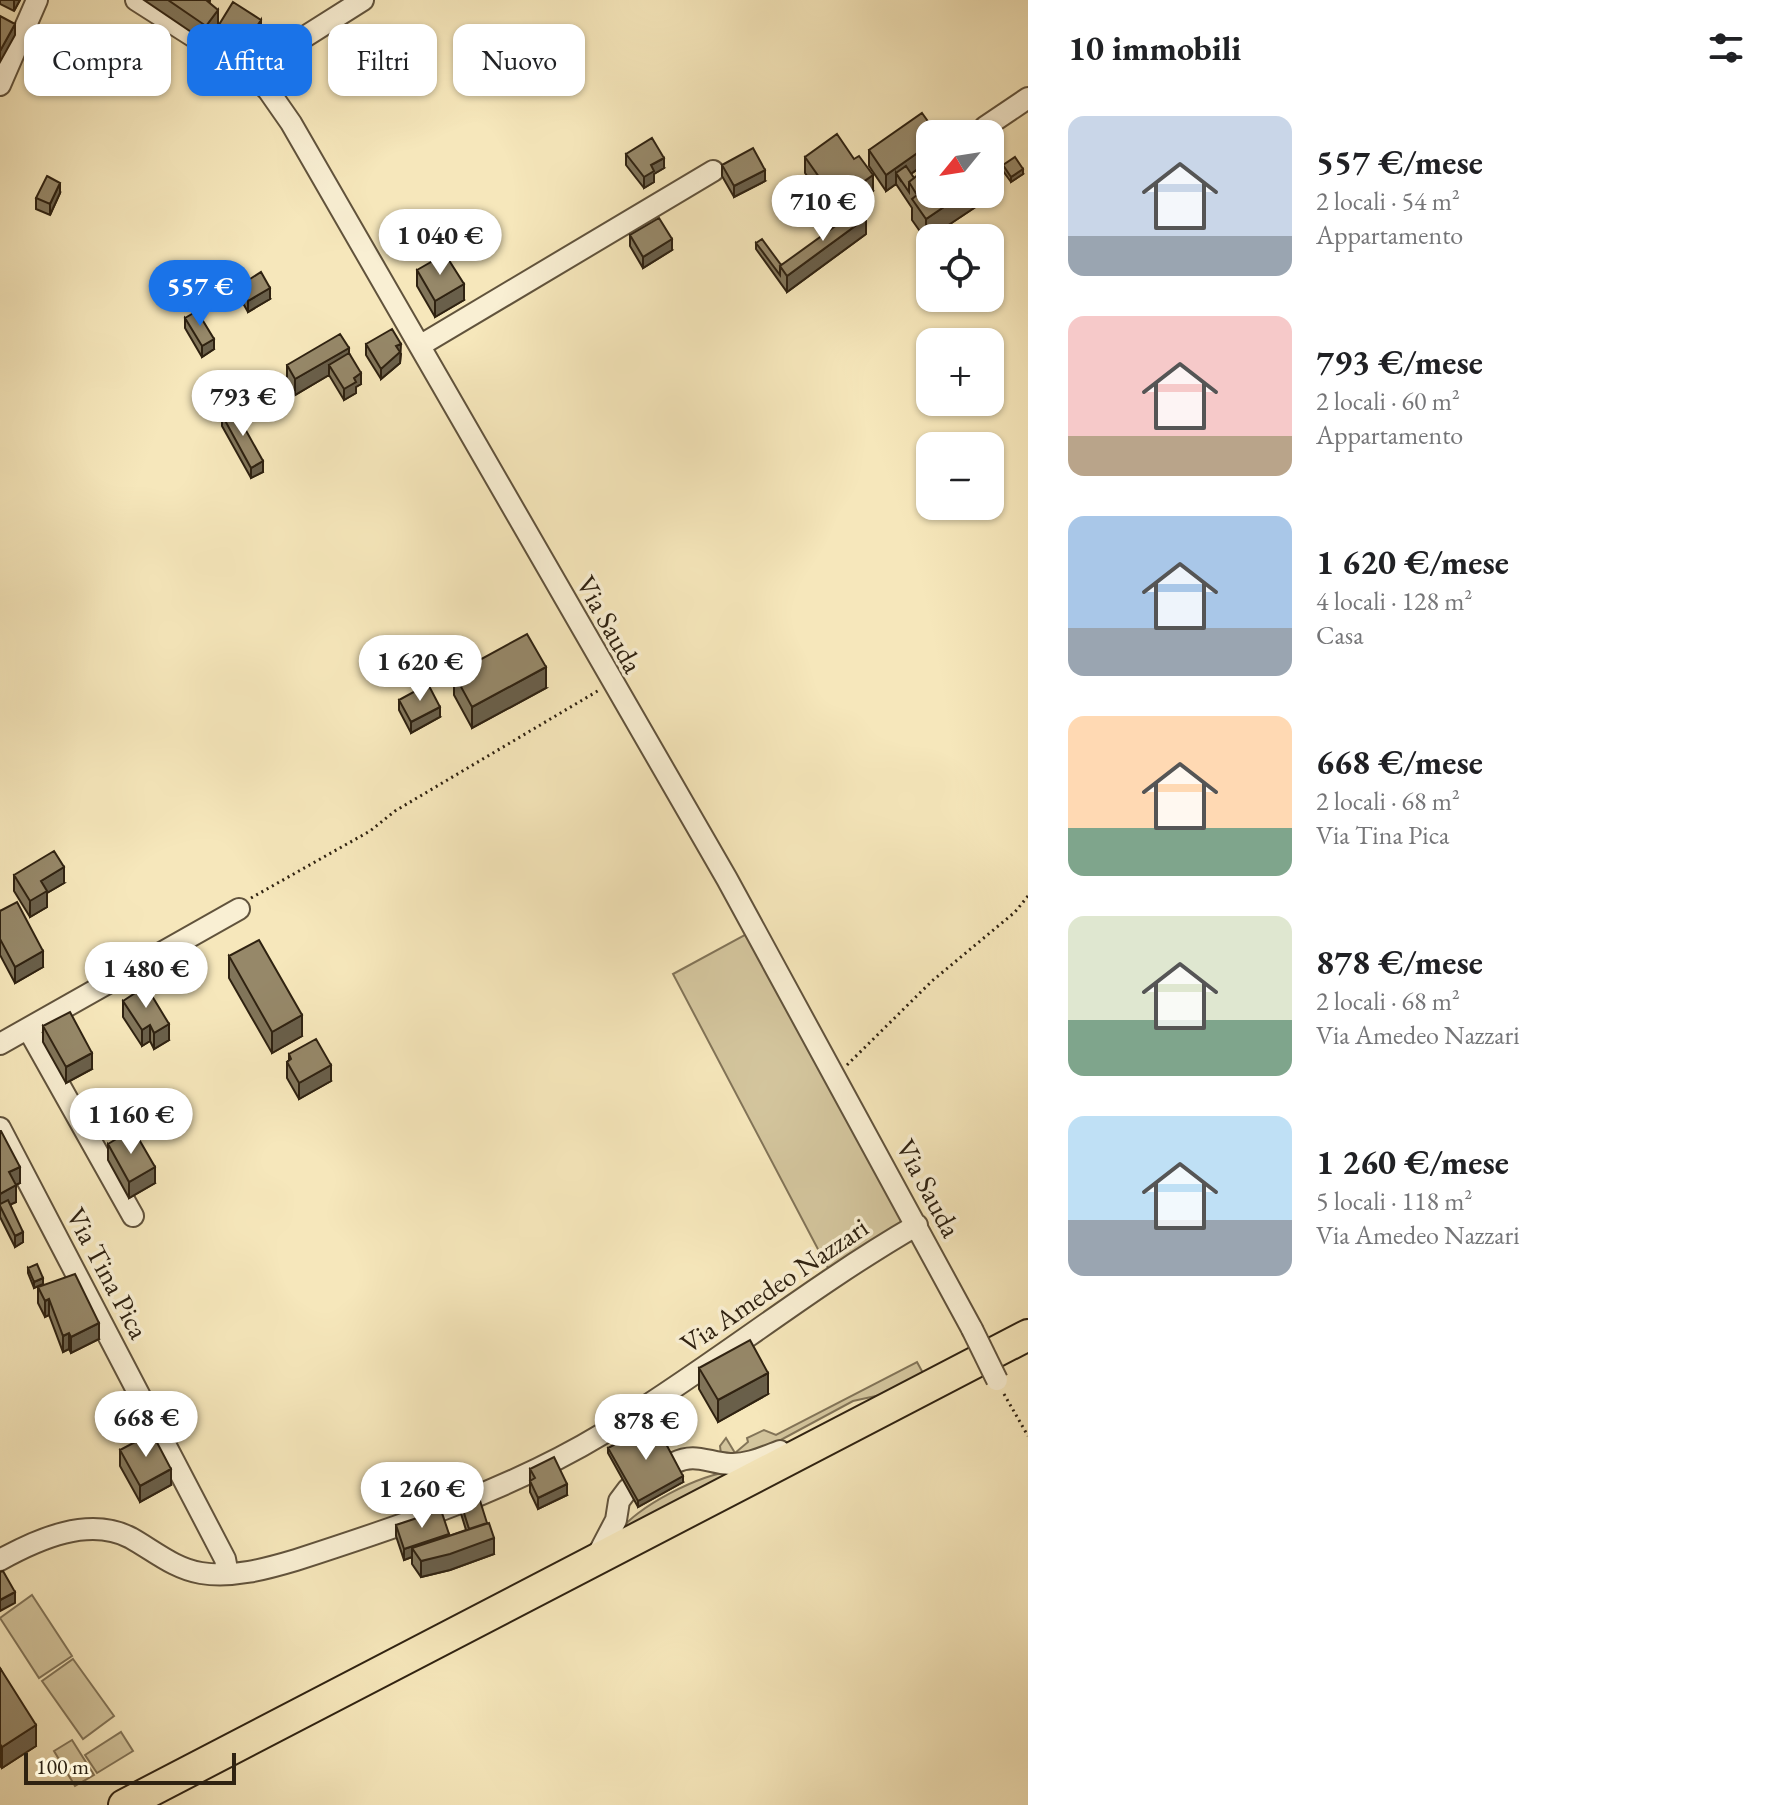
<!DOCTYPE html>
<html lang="it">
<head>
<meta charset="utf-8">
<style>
  :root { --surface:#fff; --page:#f6f6f6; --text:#202124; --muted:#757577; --accent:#1a73e8 }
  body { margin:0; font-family:"EB Garamond",serif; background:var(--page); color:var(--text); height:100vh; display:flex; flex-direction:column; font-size:30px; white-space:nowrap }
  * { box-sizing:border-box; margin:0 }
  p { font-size:26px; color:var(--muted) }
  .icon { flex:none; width:44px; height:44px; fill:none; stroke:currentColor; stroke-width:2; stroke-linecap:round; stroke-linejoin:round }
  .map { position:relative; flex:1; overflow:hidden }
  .drawer { display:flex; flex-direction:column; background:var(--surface); width:760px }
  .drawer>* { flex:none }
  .banner { position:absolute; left:24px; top:24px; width:760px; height:72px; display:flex; gap:16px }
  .needle { width:52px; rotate:240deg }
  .tools { position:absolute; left:916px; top:120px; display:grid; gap:16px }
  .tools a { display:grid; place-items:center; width:88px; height:88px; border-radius:16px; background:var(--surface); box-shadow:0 2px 6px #0004; font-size:40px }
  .scale { position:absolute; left:24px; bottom:20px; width:212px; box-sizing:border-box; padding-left:8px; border:4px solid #2f2211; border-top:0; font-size:22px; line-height:28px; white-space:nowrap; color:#2f2211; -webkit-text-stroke:6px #f9efd3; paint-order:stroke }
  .price { position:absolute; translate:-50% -68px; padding:0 18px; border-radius:28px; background:#fff; color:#222; font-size:26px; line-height:52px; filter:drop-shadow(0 2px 4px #0008) }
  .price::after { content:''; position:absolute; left:50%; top:48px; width:24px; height:18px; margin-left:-12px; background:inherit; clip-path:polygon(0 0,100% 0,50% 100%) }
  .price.selected { background:var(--accent); color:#fff }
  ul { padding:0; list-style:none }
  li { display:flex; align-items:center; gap:24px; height:200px; padding:0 40px }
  li span { display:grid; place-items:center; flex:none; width:224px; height:160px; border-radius:16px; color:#555 }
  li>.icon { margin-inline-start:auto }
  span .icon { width:96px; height:96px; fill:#fffc; stroke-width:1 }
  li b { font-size:34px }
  h2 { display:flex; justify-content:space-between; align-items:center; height:96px; padding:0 40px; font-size:34px }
  .pill { padding:0 28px; border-radius:16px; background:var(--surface); box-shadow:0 2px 6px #0004; font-size:28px; line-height:72px }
  .pill.selected { background:var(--accent); color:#fff }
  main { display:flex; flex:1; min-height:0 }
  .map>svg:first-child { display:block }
</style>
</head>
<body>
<main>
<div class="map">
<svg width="1028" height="1805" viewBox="0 0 1028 1805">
  <rect width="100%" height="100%" fill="#f6e7bb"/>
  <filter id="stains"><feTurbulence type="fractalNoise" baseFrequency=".0025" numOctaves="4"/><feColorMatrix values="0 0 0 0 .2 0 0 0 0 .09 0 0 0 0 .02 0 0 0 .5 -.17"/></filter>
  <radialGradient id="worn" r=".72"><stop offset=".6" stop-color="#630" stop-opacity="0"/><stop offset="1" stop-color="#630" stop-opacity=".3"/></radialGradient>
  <path fill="#d4c69e" stroke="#827458" stroke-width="2" d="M752 931 904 1224 830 1272 673 974Z
    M917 1362 923 1373 885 1394 853 1401 764 1449 738 1458 721 1454 720 1446 726 1438 735 1453 748 1442 747 1438 764 1430 776 1435Z
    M732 1472 619 1533C631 1509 706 1471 732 1472Z
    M32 1595 72 1656 39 1678 0 1618Z
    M73 1659 114 1716 83 1739 42 1681Z
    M121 1732 133 1751 97 1773 85 1755Z
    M72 1740 94 1775 75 1786 54 1751Z"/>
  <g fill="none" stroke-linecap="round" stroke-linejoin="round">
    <defs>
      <path id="minor" d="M136 0 249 72 268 90 291 123 727 879 972 1329
        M249 72 363 0
        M0 85 37 0
        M985 127 1028 98
        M421 345 713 171
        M28 1029 133 1216
        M0 1044 239 909
        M0 1128 225 1559 228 1574
        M674 1463C695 1452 708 1463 730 1464 747 1465 764 1457 780 1451
        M0 1560C38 1539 89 1516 131 1538 154 1551 175 1569 201 1573 233 1578 266 1569 296 1560 401 1526 510 1490 604 1433 711 1368 808 1288 917 1225
        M595 1560 616 1520 619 1501 628 1489"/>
      <path id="highway" d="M124 1805 1028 1335"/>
    </defs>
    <use href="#minor" stroke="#61533c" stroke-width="24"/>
    <use href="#highway" stroke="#2f2211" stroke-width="34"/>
    <path stroke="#2f2211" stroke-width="3" stroke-dasharray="2 4" stroke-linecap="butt" d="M251 898 370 831 395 811 601 689
      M847 1065 932 981 1015 912 1028 896
      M1004 1394 1028 1436"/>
    <use href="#minor" stroke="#f9efd3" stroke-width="20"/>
    <use href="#highway" stroke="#f6e7bb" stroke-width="30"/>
    <defs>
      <path id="minor-bridge" d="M972 1329 997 1380"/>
    </defs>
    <use href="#minor-bridge" stroke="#61533c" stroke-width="24" stroke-linecap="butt"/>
    <use href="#minor-bridge" stroke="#f9efd3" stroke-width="20"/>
  </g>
  <path fill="#81755a" stroke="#2f2211" stroke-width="2" d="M0 0H20L14 11 0 4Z
    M144 0H210L206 42Z
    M217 28 261 36 245 61 217 44Z
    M930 134V160L911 174 914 178 980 194V204L926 240 912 220V208L896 184 886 191 869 166V150Z
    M626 154 664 168 654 174V182L644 188 626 165Z
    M805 157 873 191 836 217 805 173Z
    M722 165 765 181 734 197 722 176Z
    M1003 165 1023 174 1011 182 1003 171Z
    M60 193 50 215 36 209V198Z
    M866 234 787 292 756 249V243L781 265Z
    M630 235 672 250 643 268 630 246Z
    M417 270 464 300 435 317 417 286Z
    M239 286 270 299 248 312 239 296Z
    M185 318 214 349 202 357 185 328Z
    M366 344 401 354 400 363 381 379 366 355Z
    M349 353 361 384 356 387V393L344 400 329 375 295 395 287 381V365Z
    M218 380H235L258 406 239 418 263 472 251 478 222 426V415L232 409 218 385Z
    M454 674 546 688 472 728 454 695Z
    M399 700 440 717 411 733 399 710Z
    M14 875 64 883 47 893V907L30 917 14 891Z
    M0 911 43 967 15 983 0 955Z
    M229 956 302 1036 272 1053 229 978Z
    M123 1001 169 1040 154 1049 150 1041 142 1046 123 1017Z
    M43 1026 92 1069 66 1083 43 1042Z
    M289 1054 331 1081 299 1099 287 1078V1062L289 1060Z
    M0 1131 20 1183 15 1185 16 1202 10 1204 23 1242 15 1247 0 1217Z
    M108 1144 155 1183 129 1198 108 1160Z
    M28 1268 43 1284 34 1288 28 1273Z
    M38 1287 99 1339 71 1353 69 1349 63 1352 49 1315 45 1317 38 1303Z
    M699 1368 768 1394 718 1422 699 1389Z
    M608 1448 683 1482 638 1507 608 1453Z
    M120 1450 171 1485 140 1502 120 1466Z
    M530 1469 567 1495 538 1509 530 1492Z
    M459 1497 494 1554 450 1570 421 1577 412 1564V1557L404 1560 396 1536V1525L449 1536 466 1530 459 1507Z
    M0 1668 36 1746 2 1768 0 1766Z"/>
  <path fill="#695f4a" stroke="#2f2211" stroke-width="2" d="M14 0H20L14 11Z
    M218 10V26L206 42V26Z
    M261 20V36L245 61V45Z
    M15 24V35L0 62V51Z
    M930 144V160L901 181 896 173V184L886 191V175Z
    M664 158V168L654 174V182L644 188V177L651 165Z
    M996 169V179L990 183V173Z
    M1023 169V174L1011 182V177Z
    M765 170V181L734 197V186Z
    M873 175V191L836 217V201Z
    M60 183V193L50 215V204Z
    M963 194H980V204L926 240V219Z
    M866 218V234L787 292V276Z
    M672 239V250L643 268V257Z
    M464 284V300L435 317V301Z
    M270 288V299L248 312V301Z
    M214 339V349L202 357V346Z
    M401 344 400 363 381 379V369L396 346Z
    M349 348V364L329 365V375L295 395V379Z
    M361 373V384L356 387V393L344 400V389L354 378Z
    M258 396V406L238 418V407Z
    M263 461V472L251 478V468Z
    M546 667V688L472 728V707Z
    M440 707V717L411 733V722Z
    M64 867V883L47 893V907L30 917V901L41 881Z
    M43 951V967L15 983V967Z
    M302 1015V1036L272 1053V1032Z
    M169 1024V1040L154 1049V1033Z
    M150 1025V1041L142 1046V1030Z
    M92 1053V1069L66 1083V1067Z
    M331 1065V1081L299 1099V1083Z
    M20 1167V1183L9 1188V1172Z
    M155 1167V1183L129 1198V1182Z
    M16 1185V1202L1 1209 0 1206V1194Z
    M23 1232V1242L15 1247V1236Z
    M43 1278V1284L34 1288V1282Z
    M49 1299V1315L45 1317V1301Z
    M99 1323V1339L71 1353V1337Z
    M69 1333V1349L63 1352V1336Z
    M768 1373V1394L718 1422V1400Z
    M171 1469V1485L140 1502V1486Z
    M683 1476V1482L638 1507V1501Z
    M567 1484V1495L538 1509V1498Z
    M449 1534V1545L412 1548V1557L404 1560V1549Z
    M494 1538V1554L450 1570 421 1577V1561Z
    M15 1592V1603L0 1611V1600Z
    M36 1725V1746L2 1768V1747Z"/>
  <path fill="#968869" stroke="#2f2211" stroke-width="2" d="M168 0H206L218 10 206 26Z
    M233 2 261 20 245 45 217 28Z
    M0 16 15 24 0 51Z
    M922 113 937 134H930V144L886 175 869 150Z
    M837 134 854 159 859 156 873 175 836 201 805 157Z
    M652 138 664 158 651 165 654 171 644 177 626 154Z
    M753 148 765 170 734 186 722 165Z
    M1015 157 1023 169 1011 177 1003 165Z
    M990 160 996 169 990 173Z
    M930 165V194H963L926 219 912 199 917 195 909 182Z
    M906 166 914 178 909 182V192L896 173Z
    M47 176 60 183 50 204 36 198Z
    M859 209 866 218 787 276 780 266Z
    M659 218 672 239 643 257 630 235Z
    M762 239 781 265 780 266V275L756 243Z
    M445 254 464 284 435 301 417 270Z
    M261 272 270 288 248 301 239 286Z
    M197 311 214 339 202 346 185 318Z
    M392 329 401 344 396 346 400 352 381 369 366 344Z
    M340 334 349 348 295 379 287 365Z
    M349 353 361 373 354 378 356 382 344 389 329 365Z
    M231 372 235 380 225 386V391L218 380Z
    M245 374 258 396 238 407 225 386Z
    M234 409 263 461 251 468 222 415Z
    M527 634 546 667 472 707 454 674Z
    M428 684 440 707 411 722 399 700Z
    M54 851 64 867 41 881 47 891 30 901 14 875Z
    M17 902 43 951 15 967 0 939V911Z
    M259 940 302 1015 272 1032 229 956Z
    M146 986 169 1024 154 1033 150 1025 142 1030 123 1001Z
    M70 1012 92 1053 66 1067 43 1026Z
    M316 1039 331 1065 299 1083 287 1062 291 1059 289 1054Z
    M133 1129 155 1167 129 1182 108 1144Z
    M0 1131H1L20 1167 9 1172 16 1185 0 1194Z
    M8 1200 23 1232 15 1236 0 1206V1204Z
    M37 1264 43 1278 34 1282 28 1268Z
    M75 1274 99 1323 71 1337 69 1333 63 1336 49 1299 45 1301 38 1287Z
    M750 1340 768 1373 718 1400 699 1368Z
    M655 1423 683 1476 638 1501 608 1448Z
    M152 1433 171 1469 140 1486 120 1450Z
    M554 1457 567 1484 538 1498 530 1481 535 1478 530 1469Z
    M477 1491 487 1523 469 1529 459 1497Z
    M441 1510 449 1534 404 1549 396 1525Z
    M489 1523 494 1538 450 1554 421 1561 412 1548Z
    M3 1571 15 1592 0 1600V1572Z
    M0 1668 36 1725 2 1747 0 1744Z"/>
  <g text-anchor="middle" stroke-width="7" stroke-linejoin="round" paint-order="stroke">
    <g font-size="28" fill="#2f2211" stroke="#f9efd3">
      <text transform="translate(610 624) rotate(61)" y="10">Via Sauda</text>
      <text transform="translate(929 1188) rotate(62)" y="10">Via Sauda</text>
      <text transform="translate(108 1273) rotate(62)" y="10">Via Tina Pica</text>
      <text transform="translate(774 1285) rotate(-34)" y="10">Via Amedeo Nazzari</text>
    </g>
  </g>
  <rect width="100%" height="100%" filter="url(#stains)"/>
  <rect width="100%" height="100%" fill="url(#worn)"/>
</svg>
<div class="tools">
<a><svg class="needle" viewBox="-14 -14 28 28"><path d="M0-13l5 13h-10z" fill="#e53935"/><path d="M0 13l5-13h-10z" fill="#757577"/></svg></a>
<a><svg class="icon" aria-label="locate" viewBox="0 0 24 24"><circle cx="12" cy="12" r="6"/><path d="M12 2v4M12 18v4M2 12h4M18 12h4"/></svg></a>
<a>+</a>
<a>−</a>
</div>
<div class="scale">100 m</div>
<b class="price" style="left:823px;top:243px">710 €</b>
<b class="price" style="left:440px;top:277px">1 040 €</b>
<b class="price selected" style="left:200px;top:328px">557 €</b>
<b class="price" style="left:243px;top:438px">793 €</b>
<b class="price" style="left:420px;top:703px">1 620 €</b>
<b class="price" style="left:146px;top:1010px">1 480 €</b>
<b class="price" style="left:131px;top:1156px">1 160 €</b>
<b class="price" style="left:146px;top:1459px">668 €</b>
<b class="price" style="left:646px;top:1462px">878 €</b>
<b class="price" style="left:422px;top:1530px">1 260 €</b>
<div class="banner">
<a class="pill">Compra</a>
<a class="pill selected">Affitta</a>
<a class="pill">Filtri</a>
<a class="pill">Nuovo</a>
</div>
</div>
<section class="drawer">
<h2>10 immobili<svg class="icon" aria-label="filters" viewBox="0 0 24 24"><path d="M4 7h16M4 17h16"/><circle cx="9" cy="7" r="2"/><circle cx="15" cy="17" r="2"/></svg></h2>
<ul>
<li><span style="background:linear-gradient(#c9d6e8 75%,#9aa5b1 0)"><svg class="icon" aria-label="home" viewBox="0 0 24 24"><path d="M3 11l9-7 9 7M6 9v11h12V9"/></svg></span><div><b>557 €/mese</b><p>2 locali · 54 m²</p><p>Appartamento</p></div></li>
<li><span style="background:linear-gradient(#f6c9c9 75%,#b9a48a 0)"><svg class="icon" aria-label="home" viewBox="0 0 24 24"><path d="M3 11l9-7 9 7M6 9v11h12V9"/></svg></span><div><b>793 €/mese</b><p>2 locali · 60 m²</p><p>Appartamento</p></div></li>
<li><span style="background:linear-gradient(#a9c7e8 70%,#9aa5b1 0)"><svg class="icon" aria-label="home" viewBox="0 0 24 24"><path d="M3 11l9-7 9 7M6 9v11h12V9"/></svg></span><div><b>1 620 €/mese</b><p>4 locali · 128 m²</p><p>Casa</p></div></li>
<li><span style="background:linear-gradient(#ffd9b3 70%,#7fa58c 0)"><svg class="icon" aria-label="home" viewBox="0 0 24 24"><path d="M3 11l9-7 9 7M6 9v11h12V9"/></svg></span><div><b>668 €/mese</b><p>2 locali · 68 m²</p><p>Via Tina Pica</p></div></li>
<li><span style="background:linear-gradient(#dfe7d0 65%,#7fa58c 0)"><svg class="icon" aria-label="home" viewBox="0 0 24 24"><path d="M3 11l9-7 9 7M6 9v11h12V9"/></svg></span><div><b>878 €/mese</b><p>2 locali · 68 m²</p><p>Via Amedeo Nazzari</p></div></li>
<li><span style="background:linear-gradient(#bfe0f5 65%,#9aa5b1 0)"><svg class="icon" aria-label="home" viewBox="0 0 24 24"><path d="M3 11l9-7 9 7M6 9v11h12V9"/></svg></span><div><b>1 260 €/mese</b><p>5 locali · 118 m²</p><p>Via Amedeo Nazzari</p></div></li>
</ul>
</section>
</main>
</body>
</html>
